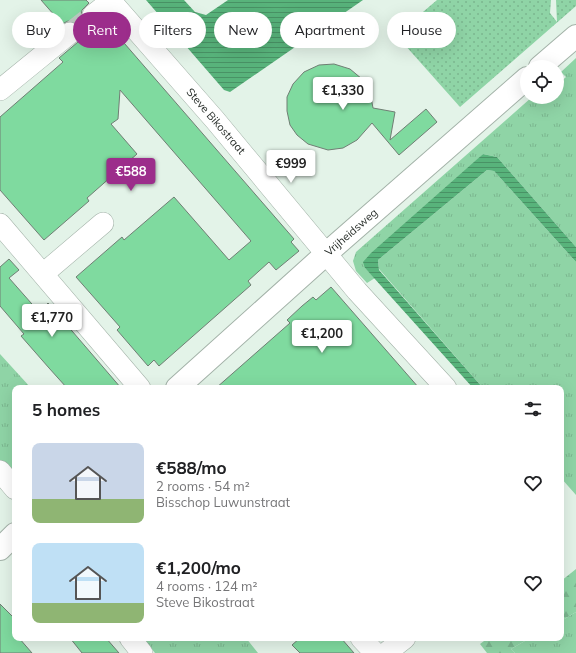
<!DOCTYPE html>
<html lang="en">
<head>
<meta charset="utf-8">
<style>
  :root { --surface:#fff; --page:#f6f6f6; --text:#202124; --muted:#757577; --accent:#9c2d8b }
  body { margin:0; font-family:Mulish,sans-serif; background:var(--page); color:var(--text); height:100vh; display:flex; flex-direction:column; font-size:15px; white-space:nowrap }
  * { box-sizing:border-box; margin:0 }
  p { font-size:13px; color:var(--muted) }
  .icon { flex:none; width:22px; height:22px; fill:none; stroke:currentColor; stroke-width:2; stroke-linecap:round; stroke-linejoin:round }
  .map { position:relative; flex:1; overflow:hidden }
  .details { position:absolute; left:12px; top:385px; width:552px; height:256px; display:flex; flex-direction:column; background:var(--surface); border-radius:8px; box-shadow:0 4px 16px #0002 }
  .details>* { flex:none }
  .guide { position:absolute; left:12px; top:12px; width:552px; height:36px; display:flex; gap:8px }
  .fabs { position:absolute; left:520px; top:60px; display:grid; gap:8px }
  .fabs a { display:grid; place-items:center; width:44px; height:44px; border-radius:50%; background:var(--surface); box-shadow:0 4px 16px #0002; font-size:20px }
  .price { position:absolute; translate:-50% -34px; padding:0 9px; border-radius:4px; background:#fff; color:#222; font-size:13px; line-height:26px; filter:drop-shadow(0 1px 2px #0008) }
  .price::after { content:''; position:absolute; left:50%; top:24px; width:12px; height:9px; margin-left:-6px; background:inherit; clip-path:polygon(0 0,100% 0,50% 100%) }
  .price.on { background:var(--accent); color:#fff }
  ul { padding:0; list-style:none }
  li { display:flex; align-items:center; gap:12px; height:100px; padding:0 20px }
  li span { display:grid; place-items:center; flex:none; width:112px; height:80px; border-radius:8px; color:#555 }
  li>.icon { margin-inline-start:auto }
  span .icon { width:48px; height:48px; fill:#fffc; stroke-width:1 }
  li b { font-size:17px }
  h2 { display:flex; justify-content:space-between; align-items:center; height:48px; padding:0 20px; font-size:17px }
  .pill { padding:0 14px; border-radius:18px; background:var(--surface); box-shadow:0 4px 16px #0002; font-size:14px; line-height:36px }
  .pill.on { background:var(--accent); color:#fff }
  .map>svg:first-child { display:block }
</style>
</head>
<body>
<div class="map">
<svg width="576" height="653" viewBox="0 0 576 653">
  <defs>
    <pattern id="grass-tufts" width="24" height="20" patternUnits="userSpaceOnUse"><rect width="24" height="20" fill="#8fd4a6"/><path d="M3 7l-1-3M5 7V3M7 7l1-3M15 17l-1-3M17 17v-4M19 17l1-3" fill="none" stroke="#7bb68f"/></pattern>
    <pattern id="forest-firs" width="22" height="20" patternUnits="userSpaceOnUse"><rect width="22" height="20" fill="#8fd4a6"/><path d="M5 1l3.5 6h-7zM16 11l3.5 6h-7z" fill="#7bb68f"/></pattern>
    <pattern id="park-dots" width="8" height="8" patternUnits="userSpaceOnUse"><rect width="8" height="8" fill="#8fd4a6"/><path d="M2 2h.1M6 6h.1" fill="none" stroke="#7bb68f" stroke-width="1.8" stroke-linecap="round"/></pattern>
    <pattern id="water-rules" width="6" height="5" patternUnits="userSpaceOnUse"><rect width="6" height="5" fill="#58b37b"/><path d="M0 2.5h6" fill="none" stroke="#499265"/></pattern>
  </defs>
  <rect width="100%" height="100%" fill="#e3f3e8"/>
  <path fill="url(#grass-tufts)" d="M576 58V247L497 157 483 154 365 268 375 278 367 283 356 271 353 261 356 252 532 97H557V85L566 77 561 72Z
    M487 170 494 171 576 262V495L561 478V388H483L379 269 378 260Z
    M0 354 31 388H15V478L0 460Z
    M576 612V653H515L511 649 530 638H561V621Z
    M143 638H246L258 653H155Z"/>
  <path fill="url(#forest-firs)" d="M576 569V612L561 621V581Z
    M488 638H530L511 649 515 653H487L480 644Z"/>
  <path fill="url(#park-dots)" d="M437 0H551L550 13 557 22 556 0H576V6L460 107 396 35Z"/>
  <path fill="url(#water-rules)" d="M146 0H184L195 12 206 15 228 0H363L230 92 224 90Z
    M483 154 497 157 576 247V262L494 171 487 170 378 260 379 270 483 388H473L365 268 363 262 371 253Z"/>
  <path fill="#7fda9f" stroke="#707e74" d="M41 0H86L89 3 82 10 81 16 84 23 89 26 94 27 105 21 294 239 291 242 299 251 276 270 269 262 248 281 251 285 159 366 154 360 148 366 117 330 120 327 76 277 122 237 124 240 174 197 229 260 251 241 120 90 118 119 111 124 137 154 87 198 89 201 44 240 0 190V117L63 62 59 58 78 42 81 37 82 31 79 25 75 22 68 21 62 24Z
    M334 64 350 69 362 79 370 92 373 108 395 112 390 140 426 109 437 122 399 155 372 123 357 140 343 148 328 150 308 144 297 135 290 125 287 111V97L293 84 304 72 319 65Z
    M9 259 19 270 9 278 39 312 48 303 121 388H67L49 368 21 336 24 334 0 306V267Z
    M331 287 419 388H216L290 323 287 320 302 306 313 297 316 300Z
    M0 604 15 619V638H19L32 653H0Z
    M70 638H106L119 653H82Z
    M300 638H341L354 653H300L292 645Z"/>
  <g fill="none" stroke-linecap="round" stroke-linejoin="round">
    <path stroke="#bdcbc2" stroke-width="21" stroke-dasharray="21 10" stroke-linecap="butt" d="M70 33 93 15"/>
    <defs>
      <path id="street" d="M110 0 215 120 357 291 446 388
        M93 15 111 1
        M0 90 70 33
        M0 224 140 388
        M43 274 103 223
        M0 471 15 489
        M130 638 142 653
        M361 638 375 653
        M386 653 405 638"/>
      <path id="secondary" d="M540 67 576 36
        M177 388 327 253 527 78
        M0 549 15 534"/>
    </defs>
    <use href="#street" stroke="#a3b2a8" stroke-width="22"/>
    <use href="#secondary" stroke="#a3b2a8" stroke-width="24"/>
    <use href="#street" stroke="#fff" stroke-width="21"/>
    <use href="#secondary" stroke="#fff" stroke-width="22"/>
  </g>
  <g text-anchor="middle" stroke-width="3" stroke-linejoin="round" paint-order="stroke">
    <g font-size="11" fill="#262c28" stroke="#fff">
      <text transform="translate(216 121) rotate(49)" y="4">Steve Bikostraat</text>
      <text transform="translate(351 232) rotate(-41)" y="4">Vrijheidsweg</text>
    </g>
  </g>
</svg>
<div class="fabs">
<a><svg class="icon" aria-label="locate" viewBox="0 0 24 24"><circle cx="12" cy="12" r="6"/><path d="M12 2v4M12 18v4M2 12h4M18 12h4"/></svg></a>
</div>
<b class="price" style="left:343px;top:111px">€1,330</b>
<b class="price" style="left:291px;top:184px">€999</b>
<b class="price on" style="left:131px;top:192px">€588</b>
<b class="price" style="left:52px;top:338px">€1,770</b>
<b class="price" style="left:322px;top:354px">€1,200</b>
<div class="guide">
<a class="pill">Buy</a>
<a class="pill on">Rent</a>
<a class="pill">Filters</a>
<a class="pill">New</a>
<a class="pill">Apartment</a>
<a class="pill">House</a>
</div>
<section class="details">
<h2>5 homes<svg class="icon" aria-label="filters" viewBox="0 0 24 24"><path d="M4 7h16M4 17h16"/><circle cx="9" cy="7" r="2"/><circle cx="15" cy="17" r="2"/></svg></h2>
<ul>
<li><span style="background:linear-gradient(#c9d6e8 70%,#8fb573 0)"><svg class="icon" aria-label="home" viewBox="0 0 24 24"><path d="M3 11l9-7 9 7M6 9v11h12V9"/></svg></span><div><b>€588/mo</b><p>2 rooms · 54 m²</p><p>Bisschop Luwunstraat</p></div><svg class="icon" aria-label="heart" viewBox="0 0 24 24"><path d="M12 20l-8-8c-3-5 5-10 8-4 3-6 11-1 8 4z"/></svg></li>
<li><span style="background:linear-gradient(#bfe0f5 75%,#8fb573 0)"><svg class="icon" aria-label="home" viewBox="0 0 24 24"><path d="M3 11l9-7 9 7M6 9v11h12V9"/></svg></span><div><b>€1,200/mo</b><p>4 rooms · 124 m²</p><p>Steve Bikostraat</p></div><svg class="icon" aria-label="heart" viewBox="0 0 24 24"><path d="M12 20l-8-8c-3-5 5-10 8-4 3-6 11-1 8 4z"/></svg></li>
</ul>
</section>
</div>
</body>
</html>
